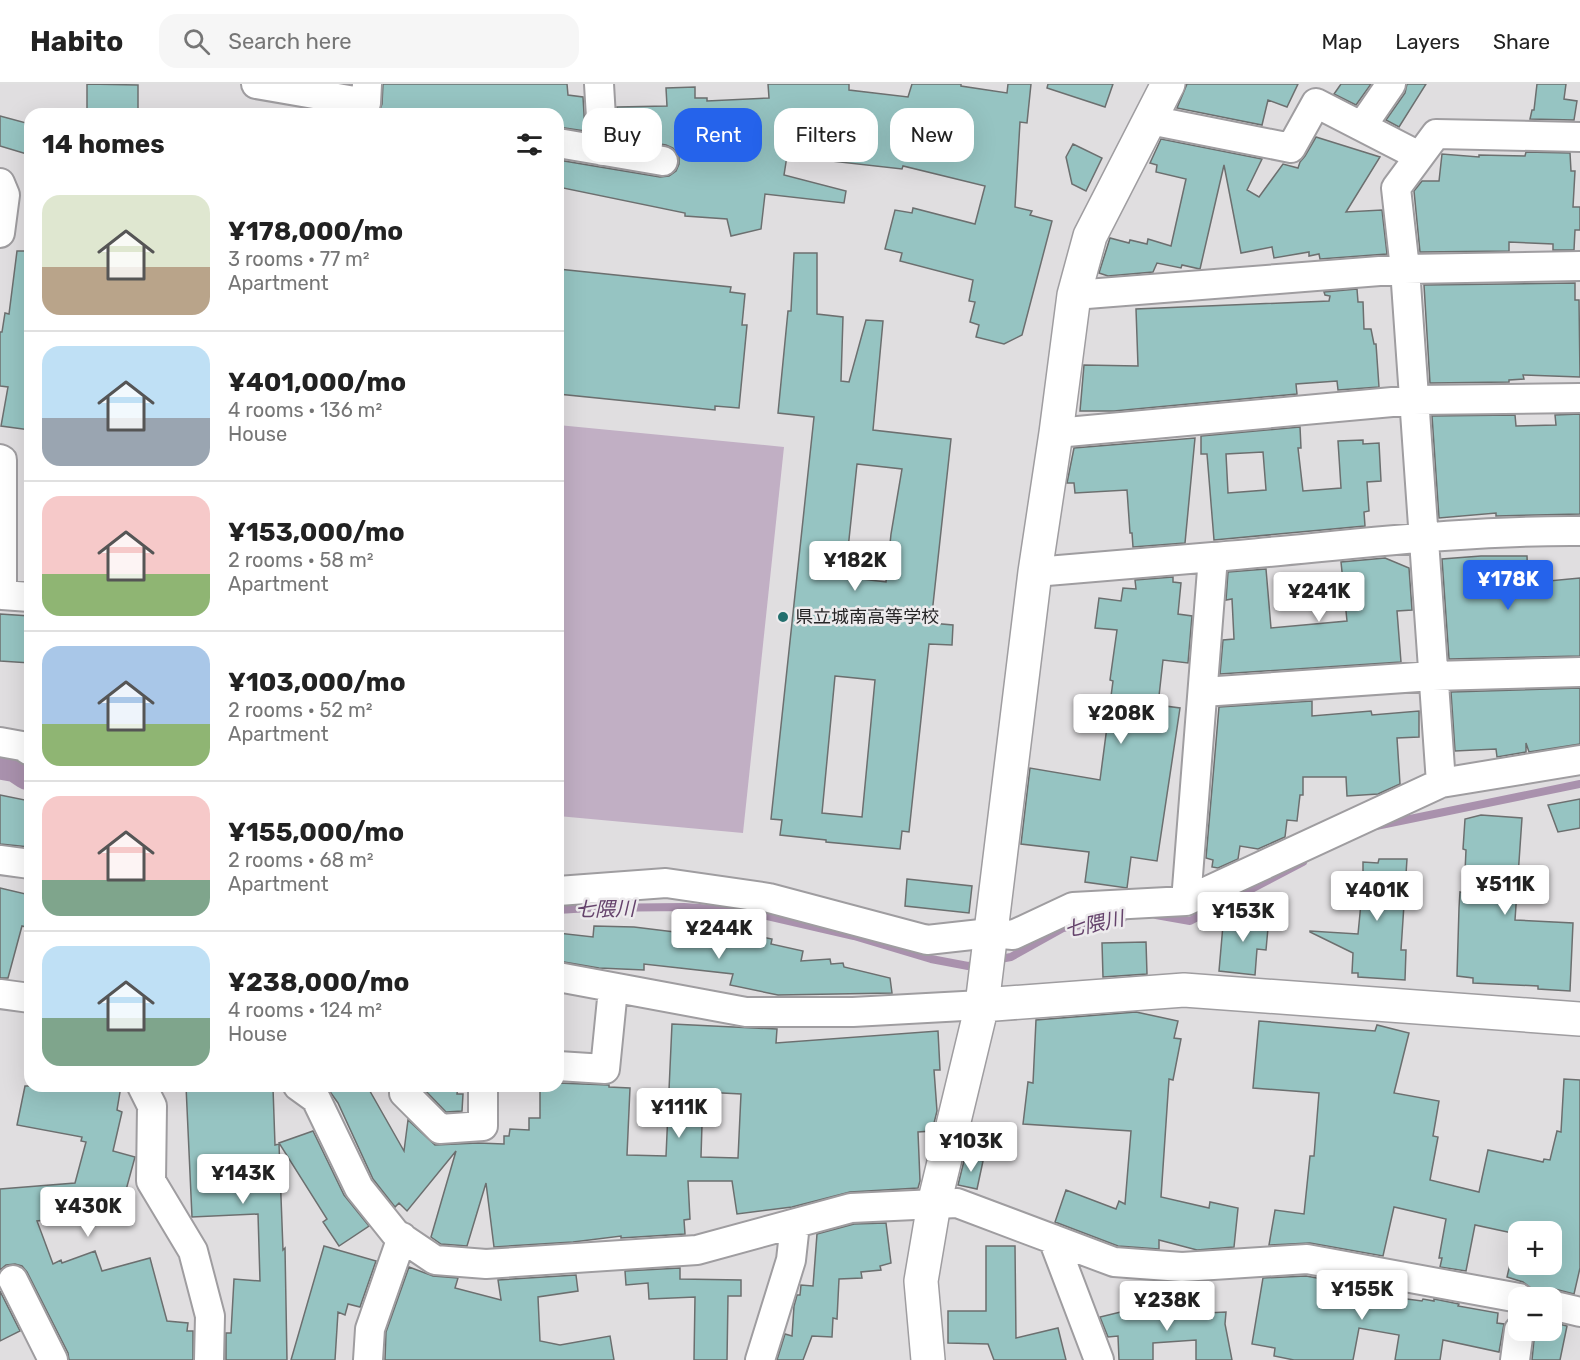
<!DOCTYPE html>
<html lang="en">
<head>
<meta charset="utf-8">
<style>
  :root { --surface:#fff; --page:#f6f6f6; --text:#222; --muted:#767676; --line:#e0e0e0; --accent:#2563eb }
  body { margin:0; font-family:Rubik,"Noto Sans JP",sans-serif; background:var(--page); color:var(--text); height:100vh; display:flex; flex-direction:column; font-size:22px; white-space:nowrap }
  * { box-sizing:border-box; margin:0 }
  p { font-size:20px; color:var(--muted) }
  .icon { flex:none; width:33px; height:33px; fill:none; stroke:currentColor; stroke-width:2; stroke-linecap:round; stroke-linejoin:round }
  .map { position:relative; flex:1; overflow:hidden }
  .details { position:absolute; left:24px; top:24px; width:540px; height:984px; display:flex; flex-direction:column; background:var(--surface); border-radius:18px; box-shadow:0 6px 24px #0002 }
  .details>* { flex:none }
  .banner { position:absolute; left:582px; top:24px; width:570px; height:54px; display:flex; gap:12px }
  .controls { position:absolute; left:1508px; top:1137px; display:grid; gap:12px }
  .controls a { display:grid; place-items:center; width:54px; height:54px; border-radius:12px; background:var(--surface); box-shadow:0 6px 24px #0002; font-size:30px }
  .price { position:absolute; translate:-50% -51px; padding:0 14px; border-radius:6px; background:#fff; color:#222; font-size:20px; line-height:39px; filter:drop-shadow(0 2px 3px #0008) }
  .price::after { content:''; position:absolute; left:50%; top:36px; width:18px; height:14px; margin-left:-9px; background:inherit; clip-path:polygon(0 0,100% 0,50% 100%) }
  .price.on { background:var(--accent); color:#fff }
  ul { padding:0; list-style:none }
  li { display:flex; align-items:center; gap:18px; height:150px; padding:0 18px }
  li+li { border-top:2px solid var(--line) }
  li span { display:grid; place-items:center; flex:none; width:168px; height:120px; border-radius:18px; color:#555 }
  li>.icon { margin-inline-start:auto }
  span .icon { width:72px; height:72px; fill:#fffc; stroke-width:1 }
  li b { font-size:26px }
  h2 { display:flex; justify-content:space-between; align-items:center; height:72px; padding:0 18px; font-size:26px }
  .pill { padding:0 21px; border-radius:18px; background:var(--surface); box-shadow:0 6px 24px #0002; font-size:21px; line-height:54px }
  .pill.on { background:var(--accent); color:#fff }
  header { display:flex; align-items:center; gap:36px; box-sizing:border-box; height:84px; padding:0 30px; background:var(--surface); border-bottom:2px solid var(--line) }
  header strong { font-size:28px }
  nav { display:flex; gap:33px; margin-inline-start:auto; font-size:21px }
  .search { width:420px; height:54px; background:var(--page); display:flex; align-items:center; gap:15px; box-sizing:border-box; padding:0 21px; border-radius:18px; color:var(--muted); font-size:22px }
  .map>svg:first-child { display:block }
</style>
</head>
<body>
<header>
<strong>Habito</strong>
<div class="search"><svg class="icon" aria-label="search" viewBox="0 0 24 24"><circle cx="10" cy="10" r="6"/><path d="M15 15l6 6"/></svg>Search here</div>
<nav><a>Map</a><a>Layers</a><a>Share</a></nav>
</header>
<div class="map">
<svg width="1580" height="1276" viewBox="0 0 1580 1276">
  <rect width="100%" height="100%" fill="#e0dee0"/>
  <path fill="#c1afc4" d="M558 341 784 363 743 749 558 732Z"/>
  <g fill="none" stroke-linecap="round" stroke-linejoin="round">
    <path stroke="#a991ad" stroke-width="8" d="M1376 742 1580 700
      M558 826 589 824 684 823 745 827 854 852 931 875 968 882 980 880
      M1156 831 1190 837 1303 778
      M994 876 1011 873 1063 844 1123 834"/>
    <path stroke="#a991ad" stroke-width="45" d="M0 673 18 676 30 684"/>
  </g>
  <path fill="#96c4c2" stroke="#6c6f6f" stroke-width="1.5" fill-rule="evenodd" d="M87 0 138 1V30H112V26L87 25Z
    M383 0H567L568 11 583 13 585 47 558 43V30H378L382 20Z
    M768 0H849V6L908 13 912 0H961V2L1007 9 1008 0H1031L1027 39 1020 38 1015 123 1032 127 1030 131 1052 137 1022 251 1004 260 976 253 979 241 970 238 975 218 969 217 973 196 900 177 902 169 885 165 895 126 912 129 913 124 975 140 985 102 903 82 902 85 787 72 784 91 846 107 844 119 765 110 761 145 731 152 727 135 685 132V129L558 103V76L660 93 669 92 676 87 679 80V72L673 64 666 61 619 53 617 23 667 22 666 4 695 3V14H707V17L769 14Z
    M1048 0H1113L1105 23 1047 4Z
    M1187 0H1298L1287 23 1268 16 1262 41 1177 24Z
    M1341 0H1371L1356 21 1334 10Z
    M1407 0H1426L1399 43 1386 36 1405 9Z
    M1537 0H1566L1564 15 1577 17 1574 36 1530 35 1532 26H1534Z
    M0 32 30 40V71L0 62Z
    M1316 53 1380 73 1346 128 1382 126 1387 170 1320 175 1319 170 1309 172V168L1274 174 1272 163 1241 169 1224 81 1200 185 1182 181 1181 184 1157 179 1153 188 1108 192 1099 189 1110 154 1129 159 1130 156 1147 160 1148 155 1171 162 1186 95 1156 88 1157 81 1150 79 1161 55 1262 75 1247 106 1259 113 1283 80 1298 84 1300 78 1305 72Z
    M1073 60 1102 74 1086 107 1072 100 1066 73Z
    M1526 68 1570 69 1571 87H1575L1573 123H1580V146H1575L1574 166H1553V160L1509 158V167L1420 168 1414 107 1422 97H1439L1442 70 1479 73V71L1525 72Z
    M17 167H30V346L1 342 8 303 0 302V248H2L5 229 9 230Z
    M794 169H817V230L843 233 841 297 849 298 866 236 883 237 873 346 951 355 931 539 953 541 952 561 929 560 909 748 902 747 900 765 826 758V756L780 751 782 736 771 735 814 333 778 329 788 227H791ZM857 380 902 385 891 450 886 498 845 493ZM835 592 875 596 862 733 822 729Z
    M558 185 731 203 730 208 745 210 742 241H747L739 324 715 322V326L558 310Z
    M1575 199V216H1579L1580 293 1523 291 1524 295 1509 296V298L1430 299 1424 201Z
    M1357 205 1358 218H1363L1364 245H1371L1374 260H1376L1379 303 1338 306 1337 297 1296 300 1297 310 1114 327H1080L1084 281 1138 282 1136 225 1329 217 1330 212 1325 211 1324 208Z
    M1580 330V430L1496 432V429L1439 434 1432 332 1515 331 1516 342 1556 341 1555 331Z
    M1300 343 1301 364H1298L1303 407 1341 404 1338 357 1363 356V360L1379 359 1381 397 1367 398 1369 427 1364 428 1365 442 1214 456 1207 370H1201V352ZM1263 368 1266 406 1228 409 1226 370Z
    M1195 354 1185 459 1133 463 1132 449H1130L1127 406 1075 409 1074 399H1067L1074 364Z
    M1481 472H1527L1528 499 1580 494V572L1449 575 1442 475Z
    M1385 474 1409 484 1412 526 1397 527 1401 578 1220 590 1223 556 1234 555 1232 515 1226 516 1228 488 1266 485 1271 544 1347 537 1341 478Z
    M1173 493V498L1181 499 1178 530 1192 532 1188 579 1163 576 1158 621 1180 624 1157 777 1131 773 1127 804 1085 798 1089 768 1021 760 1030 684 1100 696 1113 597 1110 596 1117 546 1095 544 1099 514 1121 517 1123 504 1136 505 1135 496Z
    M0 530 30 532V579L0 577Z
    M1580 604V660L1529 668 1526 659V668L1497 673 1496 665 1455 667 1451 608Z
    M1312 617V632L1371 627 1372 631 1419 627V653L1397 654 1400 700 1378 710 1347 712 1346 693H1303V711H1300L1297 737 1287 736 1285 753 1258 765 1240 762 1238 775 1218 784 1212 783 1213 776 1206 774 1219 623Z
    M0 711 30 717V763L0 760Z
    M1580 715V744L1558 748 1548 721Z
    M1481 731 1522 734 1515 836 1573 839 1570 907 1538 905V902L1473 899V894L1457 892 1459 824 1460 808 1464 809 1466 766 1463 765 1465 735Z
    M1379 775H1407L1401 866H1406L1405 896 1358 893V889H1352L1353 869 1310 848V847L1358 850 1362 809 1342 796 1363 788V778L1378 779Z
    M907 795 972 802 969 829 905 822Z
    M0 804 30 811V844L22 842 8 894H0Z
    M1258 824 1268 844 1266 866 1257 865 1255 891 1219 887 1223 841Z
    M594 842 634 843 740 856 742 849 772 855 771 860 803 867 801 877 830 875 831 880 843 879 844 883 890 894 892 909 778 911 730 901 733 890 644 880V886L599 884 558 877V849L593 853Z
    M1146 858 1147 890 1103 893 1102 859Z
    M1136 928 1178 937 1174 954 1181 955 1173 996 1169 995 1161 1113 1209 1124 1210 1118 1238 1124 1234 1163 1197 1166 1159 1156V1165L1118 1162 1055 1138 1066 1106 1116 1125 1119 1117 1125 1120 1131 1047 1023 1040 1028 998 1033 999 1036 936Z
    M1259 937 1375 947 1377 941 1409 949 1394 1009 1439 1017 1433 1052 1438 1053 1430 1096 1479 1108 1488 1066 1543 1078 1544 1075 1550 1076 1557 1047 1561 1048 1564 995 1580 996V1184L1574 1210 1555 1205 1543 1207 1532 1205 1523 1198 1507 1193 1517 1150 1475 1141 1466 1187 1440 1183 1442 1174H1439L1446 1135 1394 1123 1383 1172 1310 1159 1269 1161 1275 1126 1304 1130 1310 1072H1314L1319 1009 1253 1004ZM1518 1148H1551V1180H1518Z
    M672 940 777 945 776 959 938 947 940 986H934L937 1027 932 1047 918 1048 920 1097 918 1104 850 1108 792 1123 737 1130 732 1097H688L690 1135 684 1136 685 1150 621 1154V1152L573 1158 494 1163 486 1099 467 1162 441 1160 431 1153 456 1067 407 1127 399 1119 395 1123 373 1095 338 1019 326 1002H367L404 1067 408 1036 435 1061 478 1059 504 1060V1052H509L510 1045 529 1046V1034H540V1002H558V999L609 1001V1003L630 1004 627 1071 666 1072ZM703 1008 741 1010 738 1074 701 1073Z
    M25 1002H121L117 1026 122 1028 113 1067 135 1073 126 1106H131V1127L37 1137 53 1180 61 1176 62 1179 95 1167 102 1187 150 1174 167 1237 188 1239 187 1247H193V1276H69L68 1269 27 1188 22 1182 15 1180 6 1181 0 1186V1105L75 1099 86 1058 81 1057 82 1053 17 1041Z
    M186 1002H224L225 1006 273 1004 275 1061 279 1060 283 1166 285 1164 287 1276H226V1249H231L234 1195 260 1197 258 1130 192 1133Z
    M421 1002H458L457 1010H463L462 1027 446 1028Z
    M313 1047 344 1111 369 1142 339 1162 323 1138 327 1135 279 1059Z
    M965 1073 983 1077 977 1105 958 1101Z
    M886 1139 891 1179 880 1182 881 1186 861 1188 862 1194 839 1195 837 1235 833 1234 832 1253 812 1252 803 1276H777L785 1250 792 1252 794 1222 797 1211H800L801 1201 813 1202 817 1150 854 1140Z
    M324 1162 376 1177 360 1223 348 1220 345 1231 338 1228 335 1276H291Z
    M986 1162H1015L1016 1254 1058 1244 1066 1276H994L988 1260 948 1259V1227H986Z
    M409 1183 433 1192 458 1194 455 1204 501 1216 498 1196 576 1191 578 1207 538 1213 540 1257 560 1261 610 1252 614 1276H385L386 1248Z
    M680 1184V1195L741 1196V1212H728L727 1276H694L695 1213 649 1215 648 1199 626 1201 625 1187Z
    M1306 1192 1377 1205 1376 1211 1422 1217 1423 1215 1434 1217V1215L1459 1220 1458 1222 1498 1229 1497 1239 1504 1240 1499 1268 1443 1256 1440 1276H1395L1399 1251 1359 1244 1353 1276H1294L1274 1272 1275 1264 1252 1260 1263 1194Z
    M0 1207 20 1247 0 1257Z
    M1162 1218 1163 1231 1226 1228 1225 1240 1232 1276H1196V1256L1153 1259V1276H1119L1118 1252 1108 1253 1100 1233Z
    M1551 1238 1567 1242 1560 1276H1532L1535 1246H1551Z"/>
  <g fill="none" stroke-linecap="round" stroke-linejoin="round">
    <defs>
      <path id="street" d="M256 0 366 19 367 0
        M599 0 603 67
        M1150 36 1291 64 1316 19 1419 72
        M1362 42 1391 0
        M558 59 663 77
        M0 99 5 111 0 149
        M1074 211 1405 185 1580 182
        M1056 349 1414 316 1580 314
        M0 375 2 376V511L30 513
        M1213 473C1335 463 1458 446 1580 447
        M1035 488 1213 473 1186 817 1441 699 1405 185 1396 104 1436 50 1580 53
        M1203 608 1433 592 1580 588
        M0 658 22 662 30 667
        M1441 699 1580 676
        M0 776 30 780
        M558 807 666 799 769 814 927 856 990 849 1013 851 1073 823 1186 817
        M558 893 746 928H853L982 921
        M0 910 30 914
        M558 982 605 985 613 905
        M142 1002 152 1022 151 1097 193 1167 210 1232 209 1276
        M298 1002 316 1015 359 1104 395 1149 435 1176 486 1180 697 1166 851 1124 957 1119 1114 1178 1182 1183 1307 1175 1519 1214
        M405 1002 404 1009 440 1045 483 1042V1002
        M1053 1155 1099 1276
        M13 1196 53 1276
        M1551 1221 1580 1228
        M368 1276 370 1245 402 1153
        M760 1276 791 1176 795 1140
        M1515 1276 1519 1246"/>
      <path id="secondary" d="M982 921 1184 906 1580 935
        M928 1276 921 1197 934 1120 982 921 1035 488 1056 349 1074 211 1090 152 1168 0"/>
    </defs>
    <use href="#street" stroke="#9f9da0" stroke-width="32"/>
    <use href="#secondary" stroke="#9f9da0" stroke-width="36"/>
    <use href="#street" stroke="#fff" stroke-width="28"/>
    <use href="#secondary" stroke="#fff" stroke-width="33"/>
  </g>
  <circle fill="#236f6e" stroke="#edebed" stroke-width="2" cx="783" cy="533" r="6"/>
  <g text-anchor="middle" stroke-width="5" stroke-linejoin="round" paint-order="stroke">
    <g font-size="18" fill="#262526" stroke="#edebed" text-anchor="start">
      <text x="795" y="539">県立城南高等学校</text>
    </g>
    <g font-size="20" font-style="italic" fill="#65436c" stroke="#edebed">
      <text transform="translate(605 825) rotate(-1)" y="7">七隈川</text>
      <text transform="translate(1094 840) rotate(-12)" y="7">七隈川</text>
    </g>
  </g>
</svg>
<div class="controls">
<a>+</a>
<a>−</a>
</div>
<b class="price" style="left:855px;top:508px">¥182K</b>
<b class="price on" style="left:1508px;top:527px">¥178K</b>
<b class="price" style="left:1319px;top:539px">¥241K</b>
<b class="price" style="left:1121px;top:661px">¥208K</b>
<b class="price" style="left:1505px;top:832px">¥511K</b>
<b class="price" style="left:1377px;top:838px">¥401K</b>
<b class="price" style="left:1243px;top:859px">¥153K</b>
<b class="price" style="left:719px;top:876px">¥244K</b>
<b class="price" style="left:679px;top:1055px">¥111K</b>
<b class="price" style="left:971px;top:1089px">¥103K</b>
<b class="price" style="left:243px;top:1121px">¥143K</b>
<b class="price" style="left:88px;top:1154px">¥430K</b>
<b class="price" style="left:1362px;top:1237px">¥155K</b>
<b class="price" style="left:1167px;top:1248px">¥238K</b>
<div class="banner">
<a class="pill">Buy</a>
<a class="pill on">Rent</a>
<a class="pill">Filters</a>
<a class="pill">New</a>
</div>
<section class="details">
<h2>14 homes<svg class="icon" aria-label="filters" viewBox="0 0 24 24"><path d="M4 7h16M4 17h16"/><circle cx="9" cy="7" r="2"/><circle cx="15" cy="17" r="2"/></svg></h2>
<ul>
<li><span style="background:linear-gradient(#dfe7d0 60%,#b9a48a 0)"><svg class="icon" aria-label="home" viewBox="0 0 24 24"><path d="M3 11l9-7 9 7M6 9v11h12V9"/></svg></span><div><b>¥178,000/mo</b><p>3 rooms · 77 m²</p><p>Apartment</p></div></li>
<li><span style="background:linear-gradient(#bfe0f5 60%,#9aa5b1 0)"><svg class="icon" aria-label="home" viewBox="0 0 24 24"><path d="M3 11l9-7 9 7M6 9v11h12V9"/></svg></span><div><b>¥401,000/mo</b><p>4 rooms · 136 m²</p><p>House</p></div></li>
<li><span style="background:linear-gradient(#f6c9c9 65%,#8fb573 0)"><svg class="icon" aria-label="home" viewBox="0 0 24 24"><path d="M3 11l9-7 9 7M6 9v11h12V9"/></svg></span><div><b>¥153,000/mo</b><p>2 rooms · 58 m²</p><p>Apartment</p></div></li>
<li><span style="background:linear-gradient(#a9c7e8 65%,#8fb573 0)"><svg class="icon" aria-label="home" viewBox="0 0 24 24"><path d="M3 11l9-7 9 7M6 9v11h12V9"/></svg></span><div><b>¥103,000/mo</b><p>2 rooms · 52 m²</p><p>Apartment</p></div></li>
<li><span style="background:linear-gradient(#f6c9c9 70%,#7fa58c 0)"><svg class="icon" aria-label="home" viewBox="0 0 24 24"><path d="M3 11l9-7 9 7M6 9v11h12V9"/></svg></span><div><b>¥155,000/mo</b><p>2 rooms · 68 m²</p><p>Apartment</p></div></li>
<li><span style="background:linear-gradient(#bfe0f5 60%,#7fa58c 0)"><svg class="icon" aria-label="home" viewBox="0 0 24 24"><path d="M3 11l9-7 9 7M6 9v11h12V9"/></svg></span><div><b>¥238,000/mo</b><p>4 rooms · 124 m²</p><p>House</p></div></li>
</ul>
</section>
</div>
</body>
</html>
